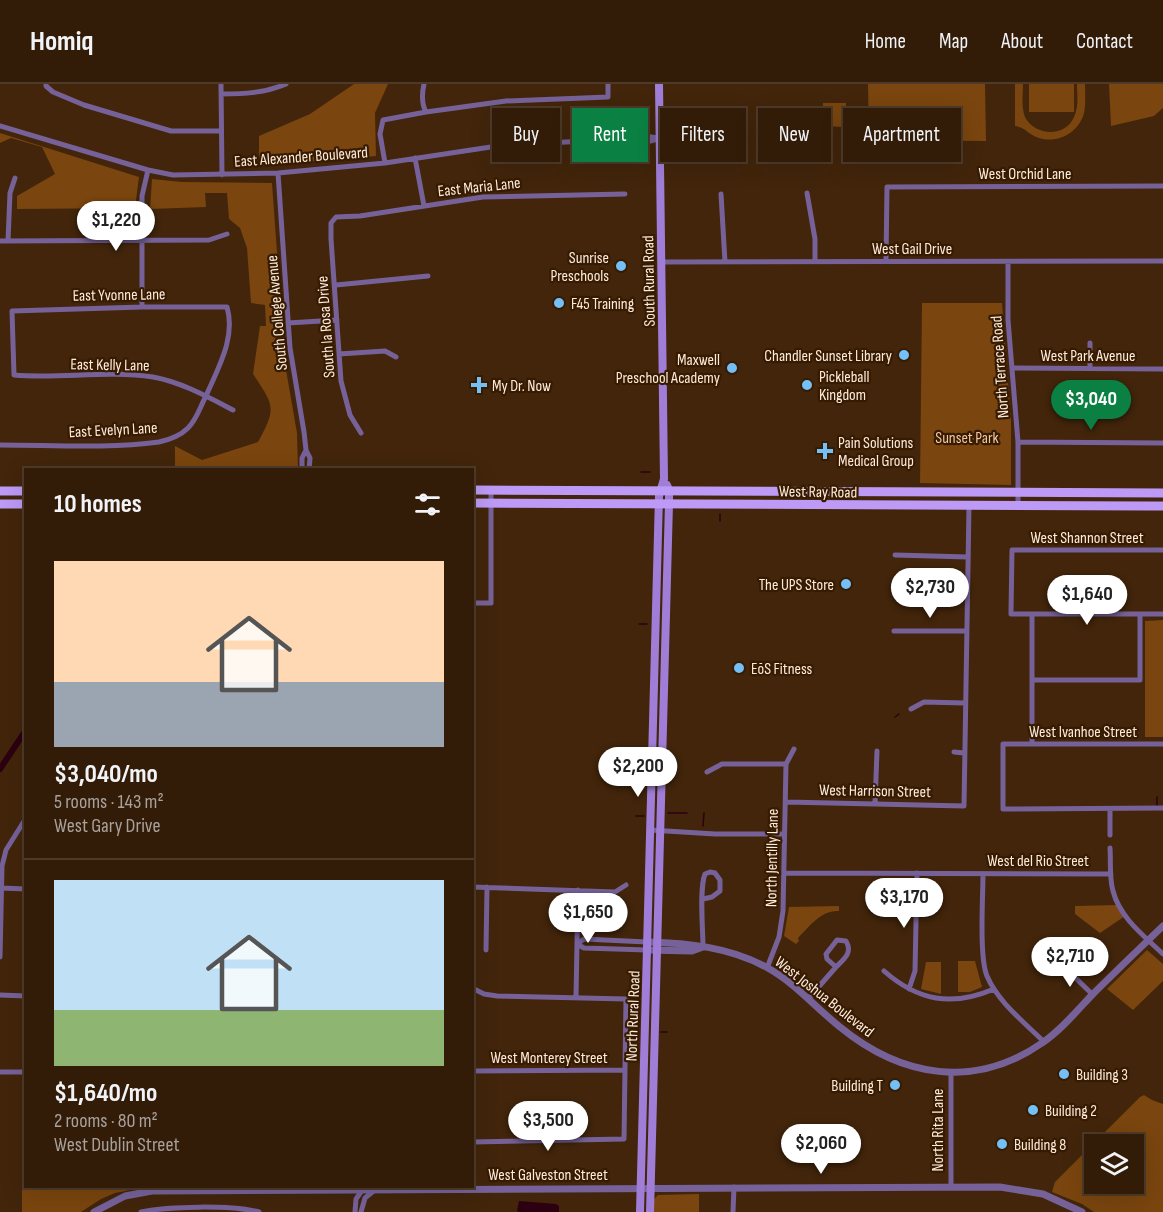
<!DOCTYPE html>
<html lang="en">
<head>
<meta charset="utf-8">
<style>
  :root { --surface:#321c08; --page:#3a2512; --text:#f1f3f6; --muted:#a8a19c; --line:#4d3a29; --accent:#0b8043 }
  body { margin:0; font-family:"Sofia Sans Condensed",sans-serif; background:var(--page); color:var(--text); height:100vh; display:flex; flex-direction:column; font-size:22px; white-space:nowrap }
  * { box-sizing:border-box; margin:0 }
  p { font-size:20px; color:var(--muted) }
  .icon { flex:none; width:33px; height:33px; fill:none; stroke:currentColor; stroke-width:2; stroke-linecap:round; stroke-linejoin:round }
  .map { position:relative; flex:1; overflow:hidden }
  .panel { position:absolute; left:24px; top:384px; width:450px; height:720px; display:flex; flex-direction:column; background:var(--surface); border-radius:0px; box-shadow:0 6px 24px #0002,0 0 0 2px var(--line) }
  .panel>* { flex:none }
  .guide { position:absolute; left:492px; top:24px; width:570px; height:54px; display:flex; gap:12px }
  .tools { position:absolute; left:1084px; top:1050px; display:grid; gap:12px }
  .tools a { display:grid; place-items:center; width:60px; height:60px; border-radius:0px; background:var(--surface); box-shadow:0 6px 24px #0002,0 0 0 2px var(--line); font-size:30px }
  .price { position:absolute; translate:-50% -51px; padding:0 14px; border-radius:21px; background:#fff; color:#222; font-size:20px; line-height:39px; filter:drop-shadow(0 2px 3px #0008) }
  .price::after { content:''; position:absolute; left:50%; top:36px; width:18px; height:14px; margin-left:-9px; background:inherit; clip-path:polygon(0 0,100% 0,50% 100%) }
  .price.active { background:var(--accent); color:#fff }
  ul { padding:0; list-style:none }
  li { display:grid; align-content:center; gap:12px; height:318px; padding:0 30px }
  li+li { border-top:2px solid var(--line) }
  li span { display:grid; place-items:center; height:186px; border-radius:0px; color:#555 }
  li>.icon { margin-inline-start:auto }
  span .icon { width:108px; height:108px; fill:#fffc; stroke-width:1 }
  li b { font-size:26px }
  h2 { display:flex; justify-content:space-between; align-items:center; height:72px; padding:0 30px; font-size:26px }
  .chip { padding:0 21px; border-radius:0px; background:var(--surface); box-shadow:0 6px 24px #0002,0 0 0 2px var(--line); font-size:21px; line-height:54px }
  .chip.active { background:var(--accent); color:#fff }
  header { display:flex; align-items:center; gap:36px; box-sizing:border-box; height:84px; padding:0 30px; background:var(--surface); border-bottom:2px solid var(--line) }
  header strong { font-size:28px }
  nav { display:flex; gap:33px; margin-inline-start:auto; font-size:21px }
  .map>svg:first-child { display:block }
</style>
</head>
<body>
<header>
<strong>Homiq</strong>
<nav><a>Home</a><a>Map</a><a>About</a><a>Contact</a></nav>
</header>
<div class="map">
<svg width="1163" height="1128" viewBox="0 0 1163 1128">
  <rect width="100%" height="100%" fill="#42250b"/>
  <path fill="#7a450e" fill-rule="evenodd" d="M354 0H388L375 29 376 72 259 82V52L310 30Z
    M868 0H985L986 57 869 56Z
    M1015 0H1023C1023 10 1021 23 1025 33 1035 52 1065 54 1074 33 1079 23 1077 10 1077 0H1085C1085 9 1086 20 1084 29 1079 48 1059 60 1039 54 1029 51 1025 43 1015 42Z
    M1029 0H1074V28H1029Z
    M1109 0H1163V24L1154 32 1111 42Z
    M823 19H846L845 43 823 42Z
    M0 49 139 93 135 124 17 125V112L55 90 42 63 11 54 0 59Z
    M152 95 182 98 272 99 285 280 297 349 298 385H175V362L202 376 258 358C277 323 274 322 253 290L260 242H266L265 221 251 219 247 164 240 144 229 135 227 109H205L206 123 150 125Z
    M922 219H1002L1011 338V401L920 399Z
    M1163 536V653H1145V537Z
    M1117 821 1125 832 1100 849 1075 830V822Z
    M839 822V827C821 826 810 842 798 854L799 857 796 860 784 852 789 823Z
    M1147 866 1163 880V897L1133 926 1107 905Z
    M958 877H975L982 903 970 908H958Z
    M926 878H941V910L921 905Z
    M1144 1011 1152 1016 1163 1020V1128H1094L1082 1120 1052 1108 1055 1098 1140 1013ZM1095 1060H1134V1100H1095Z
    M22 1047H25L26 1102 145 1103 115 1109 101 1115 81 1128H22Z
    M699 1110V1128H654V1115L658 1111Z"/>
  <path fill="#2c0011" d="M519 1117 556 1120 559 1122V1128H519L517 1127Z"/>
  <g fill="none" stroke-linecap="round" stroke-linejoin="round">
    <path stroke="#2c0011" stroke-width="1.5" d="M641 388H650
      M720 437V430
      M639 540H647
      M895 633 899 630
      M1157 723V713
      M668 729H687
      M636 732H644
      M703 742 704 729
      M661 948H667"/>
    <path stroke="#2c0011" stroke-width="6" d="M0 685 26 646"/>
    <path stroke="#766299" stroke-width="5" d="M46 0V2L53 8 84 21 171 47H220
      M221 0 222 91
      M424 0C422 9 421 19 426 28
      M221 10C244 10 265 9 286 0
      M0 42 148 86 173 91 278 89 385 79 504 61 609 56C626 52 642 51 659 54
      M611 56C626 61 643 60 658 55
      M415 74 424 122
      M385 79 380 50 383 36 426 28 506 17 608 13V0
      M278 89 290 264 304 348 306 366 310 374 309 386
      M807 109 815 155V177
      M721 110 725 178
      M0 157 209 156 227 150
      M8 157 10 109 15 94
      M886 177 887 103 1163 102
      M661 178 1163 177
      M1008 178V236L1018 358V423
      M336 201 428 192
      M142 223V112L148 86
      M288 239 337 236
      M1090 259V284
      M339 270 385 267 396 273
      M1013 284 1163 285
      M361 349 350 331 341 297 331 155V139L336 133 360 132 483 113 625 110
      M1018 358 1163 359
      M0 361C51 361 108 365 159 358 168 356 181 351 188 344 197 335 200 323 206 312 218 284 236 254 227 223H142L12 227 14 291C60 295 107 286 153 293 181 298 208 313 233 326
      M302 386V374L306 366
      M1163 466H1012L1011 528V530H1163
      M895 471 968 473
      M472 519H491V407
      M894 547H966
      M1032 596H1140V530
      M911 625 924 618 965 619
      M1032 660V530
      M1163 660H1003V725L1163 724
      M954 668 964 669
      M707 688 722 680H786
      M786 718 964 722 969 422
      M875 720 877 667
      M1110 725V751
      M650 746 715 750H784
      M1110 764C1111 778 1109 793 1113 807 1120 834 1144 852 1163 870
      M785 789 1111 790
      M983 790C983 813 979 873 987 892 998 918 1024 938 1044 958
      M472 803 615 808 626 801
      M1 804 26 805
      M837 856 846 857C853 869 844 875 836 883L827 875 826 870Z
      M577 860 584 855 647 858
      M577 860 584 864 647 866
      M703 863C703 845 699 805 705 790L710 788 715 789 720 796V807L712 813 703 815
      M486 866 487 803
      M0 873 2 782 6 766 26 734
      M1065 882 1072 872 1070 865 1061 858 1053 859 1051 862 1053 872 1093 911
      M767 884 779 853 783 827 786 680 794 665
      M884 887C918 917 952 923 994 905
      M472 904 484 910 497 912 626 915 624 1055 472 1058
      M909 905 915 887 917 789
      M0 911 26 912
      M576 913 578 806
      M808 915 836 883
      M472 987 625 986
      M0 988H26
      M951 1103V990
      M141 1128C169 1122 231 1121 259 1128
      M355 1128 356 1115 363 1105
      M361 1128 365 1114 376 1105
      M733 1128 734 1103"/>
    <path stroke="#766299" stroke-width="7" d="M647 858C688 859 729 863 766 883 794 898 816 924 840 943 901 993 975 1006 1042 959 1060 947 1076 928 1091 912 1115 888 1139 865 1163 842
      M647 866 692 867 703 863
      M94 1128 125 1112 152 1107 1000 1103 1043 1110 1082 1128"/>
    <path stroke="#a07ed7" stroke-width="8" d="M640 1128 659 412 664 395 659 0
      M650 1128 669 419V406L667 401"/>
    <path stroke="#bc9af6" stroke-width="9" d="M472 406 1163 409
      M0 407H26
      M472 419C703 419 933 423 1163 422
      M0 420H26"/>
  </g>
  <g fill="#74c0f6" stroke="#371b01" stroke-width="2">
    <circle cx="621" cy="182" r="6"/>
    <circle cx="559" cy="219" r="6"/>
    <circle cx="904" cy="271" r="6"/>
    <circle cx="732" cy="284" r="6"/>
    <path d="M476 292h6v6h6v6h-6v6h-6v-6h-6v-6h6z"/>
    <circle cx="807" cy="301" r="6"/>
    <path d="M822 358h6v6h6v6h-6v6h-6v-6h-6v-6h6z"/>
    <circle cx="846" cy="500" r="6"/>
    <circle cx="739" cy="584" r="6"/>
    <circle cx="1064" cy="990" r="6"/>
    <circle cx="895" cy="1001" r="6"/>
    <circle cx="1033" cy="1026" r="6"/>
    <circle cx="1002" cy="1060" r="6"/>
  </g>
  <g text-anchor="middle" stroke-width="4.5" stroke-linejoin="round" paint-order="stroke">
    <g font-size="16" fill="#feebdc" stroke="#371b01">
      <text transform="translate(301 72) rotate(-4)" y="6">East Alexander Boulevard</text>
      <text x="1025" y="95">West Orchid Lane</text>
      <text transform="translate(479 102) rotate(-6)" y="6">East Maria Lane</text>
      <text x="912" y="170">West Gail Drive</text>
      <text transform="translate(648 197) rotate(-91)" y="6">South Rural Road</text>
      <text transform="translate(119 210) rotate(-1)" y="6">East Yvonne Lane</text>
      <text transform="translate(276 229) rotate(-95)" y="6">South College Avenue</text>
      <text transform="translate(325 243) rotate(-94)" y="6">South la Rosa Drive</text>
      <text x="1088" y="277">West Park Avenue</text>
      <text transform="translate(110 280) rotate(1)" y="6">East Kelly Lane</text>
      <text transform="translate(999 283) rotate(-94)" y="6">North Terrace Road</text>
      <text transform="translate(113 345) rotate(-3)" y="6">East Evelyn Lane</text>
      <text transform="translate(818 407) rotate(1)" y="6">West Ray Road</text>
      <text x="1087" y="459">West Shannon Street</text>
      <text x="1083" y="653">West Ivanhoe Street</text>
      <text transform="translate(875 706) rotate(1)" y="6">West Harrison Street</text>
      <text transform="translate(771 774) rotate(-89)" y="6">North Jentilly Lane</text>
      <text x="1038" y="782">West del Rio Street</text>
      <text transform="translate(825 912) rotate(38)" y="6">West Joshua Boulevard</text>
      <text transform="translate(632 932) rotate(-88)" y="6">North Rural Road</text>
      <text x="549" y="979">West Monterey Street</text>
      <text transform="translate(937 1046) rotate(-90)" y="6">North Rita Lane</text>
      <text x="548" y="1096">West Galveston Street</text>
    </g>
    <g font-size="16" fill="#feebdc" stroke="#371b01" text-anchor="start">
      <text x="609" y="179" text-anchor="end">Sunrise<tspan x="609" dy="18">Preschools</tspan></text>
      <text x="571" y="225">F45 Training</text>
      <text x="892" y="277" text-anchor="end">Chandler Sunset Library</text>
      <text x="720" y="281" text-anchor="end">Maxwell<tspan x="720" dy="18">Preschool Academy</tspan></text>
      <text x="819" y="298">Pickleball<tspan x="819" dy="18">Kingdom</tspan></text>
      <text x="492" y="307">My Dr. Now</text>
      <text x="838" y="364">Pain Solutions<tspan x="838" dy="18">Medical Group</tspan></text>
      <text x="834" y="506" text-anchor="end">The UPS Store</text>
      <text x="751" y="590">EōS Fitness</text>
      <text x="1076" y="996">Building 3</text>
      <text x="883" y="1007" text-anchor="end">Building T</text>
      <text x="1045" y="1032">Building 2</text>
      <text x="1014" y="1066">Building 8</text>
    </g>
    <g font-size="16" fill="#f0c6a4" stroke="#371b01">
      <text x="967" y="359">Sunset Park</text>
    </g>
  </g>
</svg>
<div class="tools">
<a><svg class="icon" aria-label="layers" viewBox="0 0 24 24"><path d="M12 4l9 5-9 5-9-5zM3 14l9 5 9-5"/></svg></a>
</div>
<b class="price" style="left:116px;top:168px">$1,220</b>
<b class="price active" style="left:1091px;top:347px">$3,040</b>
<b class="price" style="left:930px;top:535px">$2,730</b>
<b class="price" style="left:1087px;top:542px">$1,640</b>
<b class="price" style="left:638px;top:714px">$2,200</b>
<b class="price" style="left:904px;top:845px">$3,170</b>
<b class="price" style="left:588px;top:860px">$1,650</b>
<b class="price" style="left:1070px;top:904px">$2,710</b>
<b class="price" style="left:548px;top:1068px">$3,500</b>
<b class="price" style="left:821px;top:1091px">$2,060</b>
<div class="guide">
<a class="chip">Buy</a>
<a class="chip active">Rent</a>
<a class="chip">Filters</a>
<a class="chip">New</a>
<a class="chip">Apartment</a>
</div>
<section class="panel">
<h2>10 homes<svg class="icon" aria-label="filters" viewBox="0 0 24 24"><path d="M4 7h16M4 17h16"/><circle cx="9" cy="7" r="2"/><circle cx="15" cy="17" r="2"/></svg></h2>
<ul>
<li><span style="background:linear-gradient(#ffd9b3 65%,#9aa5b1 0)"><svg class="icon" aria-label="home" viewBox="0 0 24 24"><path d="M3 11l9-7 9 7M6 9v11h12V9"/></svg></span><div><b>$3,040/mo</b><p>5 rooms · 143 m²</p><p>West Gary Drive</p></div></li>
<li><span style="background:linear-gradient(#bfe0f5 70%,#8fb573 0)"><svg class="icon" aria-label="home" viewBox="0 0 24 24"><path d="M3 11l9-7 9 7M6 9v11h12V9"/></svg></span><div><b>$1,640/mo</b><p>2 rooms · 80 m²</p><p>West Dublin Street</p></div></li>
</ul>
</section>
</div>
</body>
</html>
